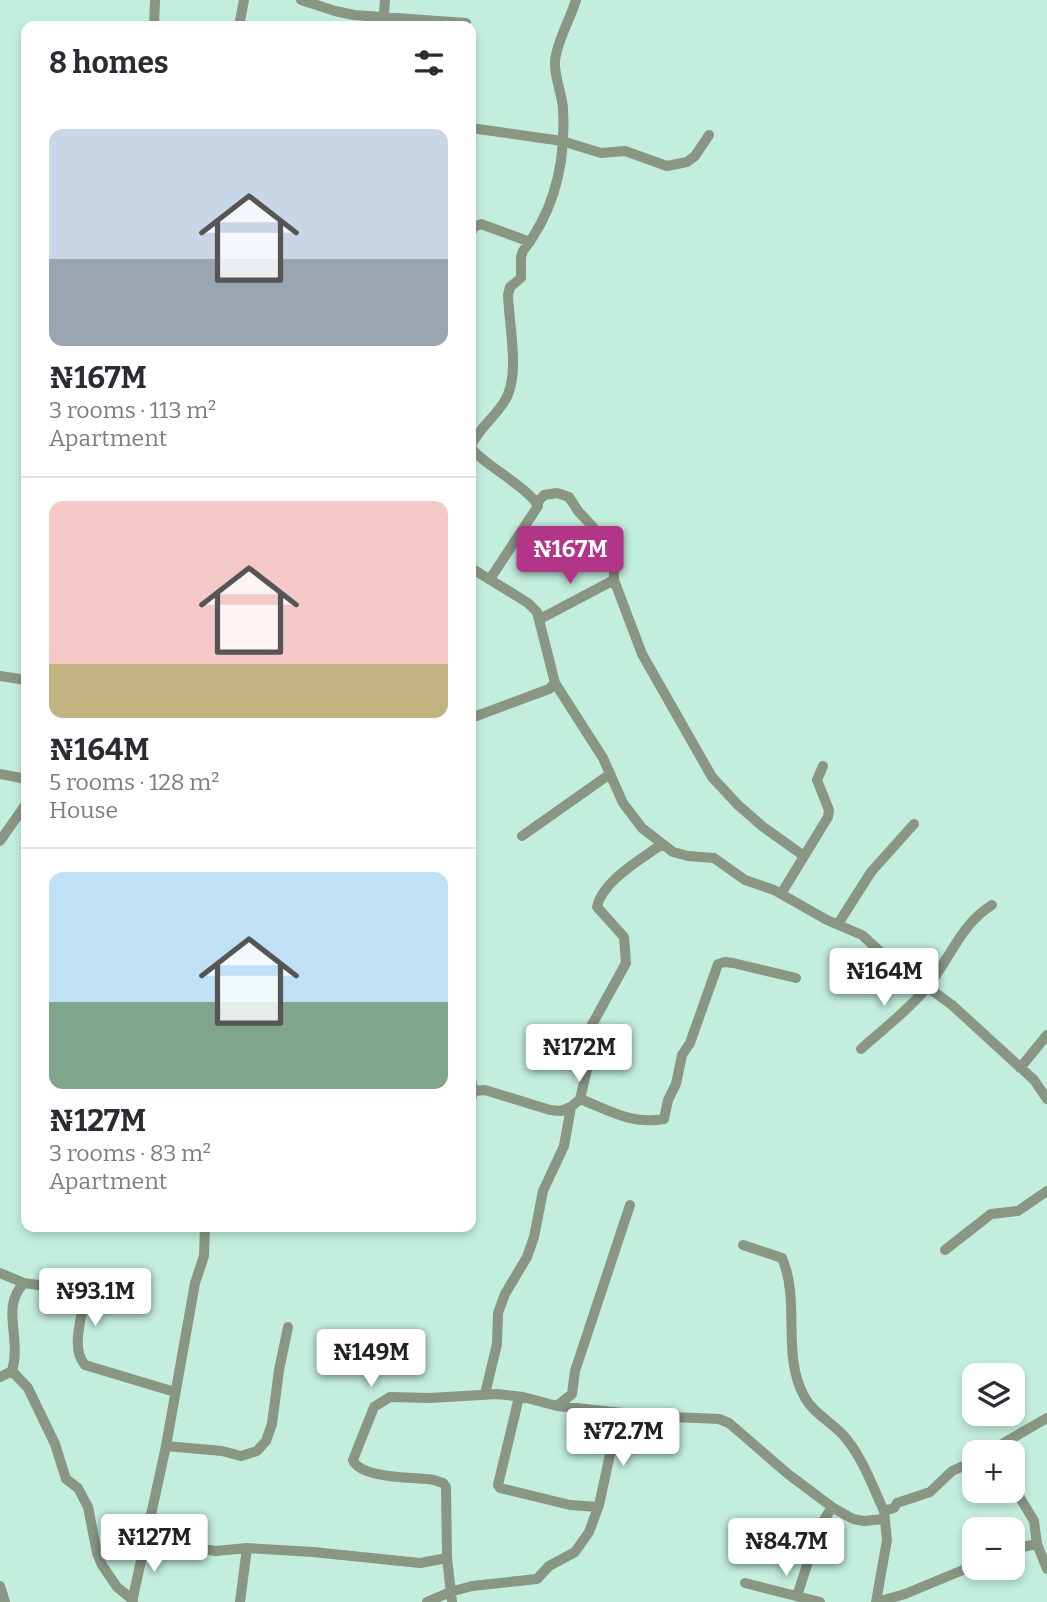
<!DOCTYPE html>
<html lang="en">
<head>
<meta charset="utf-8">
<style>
  :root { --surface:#fff; --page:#f2f2f3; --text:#2b2b33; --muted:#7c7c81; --line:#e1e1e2; --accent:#b23687 }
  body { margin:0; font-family:Bitter,serif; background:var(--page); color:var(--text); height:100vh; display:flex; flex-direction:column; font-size:26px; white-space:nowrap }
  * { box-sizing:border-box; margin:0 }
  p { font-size:23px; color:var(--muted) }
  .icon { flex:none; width:38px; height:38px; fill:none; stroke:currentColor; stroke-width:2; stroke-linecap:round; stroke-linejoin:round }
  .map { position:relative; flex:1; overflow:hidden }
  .sheet { position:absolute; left:21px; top:21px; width:455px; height:1211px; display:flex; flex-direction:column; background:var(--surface); border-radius:14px; box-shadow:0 4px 10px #0003 }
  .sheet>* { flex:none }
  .fabs { position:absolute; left:962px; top:1363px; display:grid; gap:14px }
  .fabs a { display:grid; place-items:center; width:63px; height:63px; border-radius:14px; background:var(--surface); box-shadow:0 4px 10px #0003; font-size:35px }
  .price { position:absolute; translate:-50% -60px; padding:0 16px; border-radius:7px; background:#fff; color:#222; font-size:23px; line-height:46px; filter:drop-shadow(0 2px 4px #0008) }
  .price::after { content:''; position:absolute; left:50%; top:42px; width:21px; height:16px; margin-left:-10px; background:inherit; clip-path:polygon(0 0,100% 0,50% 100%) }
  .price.selected { background:var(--accent); color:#fff }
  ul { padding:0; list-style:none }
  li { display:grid; align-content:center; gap:14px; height:371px; padding:0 28px }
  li+li { border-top:2px solid var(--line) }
  li span { display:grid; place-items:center; height:217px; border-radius:14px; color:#555 }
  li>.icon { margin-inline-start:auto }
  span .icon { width:126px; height:126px; fill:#fffc; stroke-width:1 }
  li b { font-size:30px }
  h2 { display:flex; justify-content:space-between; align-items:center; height:84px; padding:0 28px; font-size:30px }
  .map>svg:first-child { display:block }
</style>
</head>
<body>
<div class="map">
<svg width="1047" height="1602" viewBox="0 0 1047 1602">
  <rect width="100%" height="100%" fill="#c3eede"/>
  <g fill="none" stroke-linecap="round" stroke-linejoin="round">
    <path stroke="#899683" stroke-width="10" d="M301 0 335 11 354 15 466 23
      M154 26 155 0
      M239 26 244 0
      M383 26 385 0
      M471 128 562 141 601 153 625 151 667 166 687 162 695 156 709 135
      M471 233 474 227 481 224 530 242
      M537 503 544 495 557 493 569 497 578 511 593 527 614 562V580L642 654 712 777 738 805 762 826 804 856
      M471 568 528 603 537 612 555 683 603 758 623 803 642 828 673 852 688 856 714 858 745 880 774 890 827 920 862 935 885 956 952 1005 1034 1080 1047 1099
      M490 579 538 506C529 487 474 459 471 446 478 429 495 417 504 402 521 377 509 326 508 295L510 287 521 278V257L523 251C555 210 566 161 563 109 562 93 554 77 555 61 557 41 570 20 576 0
      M540 619 614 580
      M0 676 26 680
      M471 718 549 689 555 683
      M0 774 26 779
      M522 836 610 774
      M0 841 26 804
      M781 894 828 817 829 810 817 780 823 766
      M838 924 871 872 914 824
      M861 1049C883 1029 910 1009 929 985 950 958 962 923 992 905
      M1020 1068 1047 1035
      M471 1078 473 1091
      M580 1099 589 1061 588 1032 626 963 624 937 597 907C602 881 642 859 662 844
      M471 1100 473 1091 485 1090 550 1110 561 1111 571 1107
      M743 1245 782 1258C801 1302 781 1353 804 1396 812 1412 831 1422 843 1435 862 1456 872 1485 884 1511
      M945 1250 991 1214 1018 1211 1047 1191
      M0 1273 24 1283 66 1289 82 1297 84 1301C81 1320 71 1350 85 1365L175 1392
      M12 1371 28 1388 55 1444 66 1479 78 1488 88 1507 97 1553 102 1565 117 1587 133 1600
      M0 1377 12 1371C22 1336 0 1308 24 1283
      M485 1394 497 1344 498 1313 505 1294 527 1257 534 1237 543 1191 564 1146 571 1107 580 1099C609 1110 631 1125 664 1119L668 1100 676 1084 682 1055 690 1043 718 964 725 962 733 963 796 978
      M519 1397 498 1485 500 1488 570 1505 598 1507
      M557 1406 572 1394 575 1371 630 1205
      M166 1446 222 1451 241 1456 257 1451 266 1441 272 1424 279 1370 288 1327
      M988 1452 1047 1418
      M1013 1474 1019 1496 1034 1521 1037 1544 1047 1569
      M146 1541 216 1551 247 1548 313 1552 420 1563 447 1558
      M1013 1549 1037 1544
      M745 1583 820 1602
      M0 1586 5 1602
      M797 1596 819 1528 832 1507
      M132 1602 166 1446 195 1283 204 1256 205 1227
      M240 1602 247 1548
      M427 1602 450 1592 472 1586 537 1579 549 1566 575 1552 589 1532 599 1505 619 1413
      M452 1602 447 1558 446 1487 443 1483 434 1480C416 1477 360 1479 353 1460L374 1407 390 1397 430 1398 497 1394 523 1397 557 1406 651 1416 719 1419 729 1423 788 1474 832 1507 853 1519 864 1521 884 1519
      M876 1602 887 1540 884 1511 894 1508 897 1503 930 1492 952 1471 975 1461
      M877 1602 905 1594 975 1565"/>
  </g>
</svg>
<div class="fabs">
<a><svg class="icon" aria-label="layers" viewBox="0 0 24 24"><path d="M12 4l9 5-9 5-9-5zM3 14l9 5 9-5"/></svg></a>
<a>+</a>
<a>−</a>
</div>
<b class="price selected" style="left:570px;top:586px">₦167M</b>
<b class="price" style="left:884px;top:1008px">₦164M</b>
<b class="price" style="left:579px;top:1084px">₦172M</b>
<b class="price" style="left:95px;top:1328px">₦93.1M</b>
<b class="price" style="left:371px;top:1389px">₦149M</b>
<b class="price" style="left:623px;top:1468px">₦72.7M</b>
<b class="price" style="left:154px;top:1574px">₦127M</b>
<b class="price" style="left:786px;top:1578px">₦84.7M</b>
<section class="sheet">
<h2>8 homes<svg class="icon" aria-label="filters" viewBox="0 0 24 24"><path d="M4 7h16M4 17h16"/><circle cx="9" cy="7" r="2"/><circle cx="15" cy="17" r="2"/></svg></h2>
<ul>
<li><span style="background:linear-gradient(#c9d6e8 60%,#9aa5b1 0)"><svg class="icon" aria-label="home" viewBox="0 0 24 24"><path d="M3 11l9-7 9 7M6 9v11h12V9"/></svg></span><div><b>₦167M</b><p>3 rooms · 113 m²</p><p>Apartment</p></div></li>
<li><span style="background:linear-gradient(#f6c9c9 75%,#c2b280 0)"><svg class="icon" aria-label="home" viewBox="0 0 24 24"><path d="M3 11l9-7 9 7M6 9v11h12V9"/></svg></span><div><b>₦164M</b><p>5 rooms · 128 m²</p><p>House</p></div></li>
<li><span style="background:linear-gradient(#bfe0f5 60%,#7fa58c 0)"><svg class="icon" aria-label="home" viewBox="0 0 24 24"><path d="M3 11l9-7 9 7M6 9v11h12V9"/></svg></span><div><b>₦127M</b><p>3 rooms · 83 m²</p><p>Apartment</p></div></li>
</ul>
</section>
</div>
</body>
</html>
